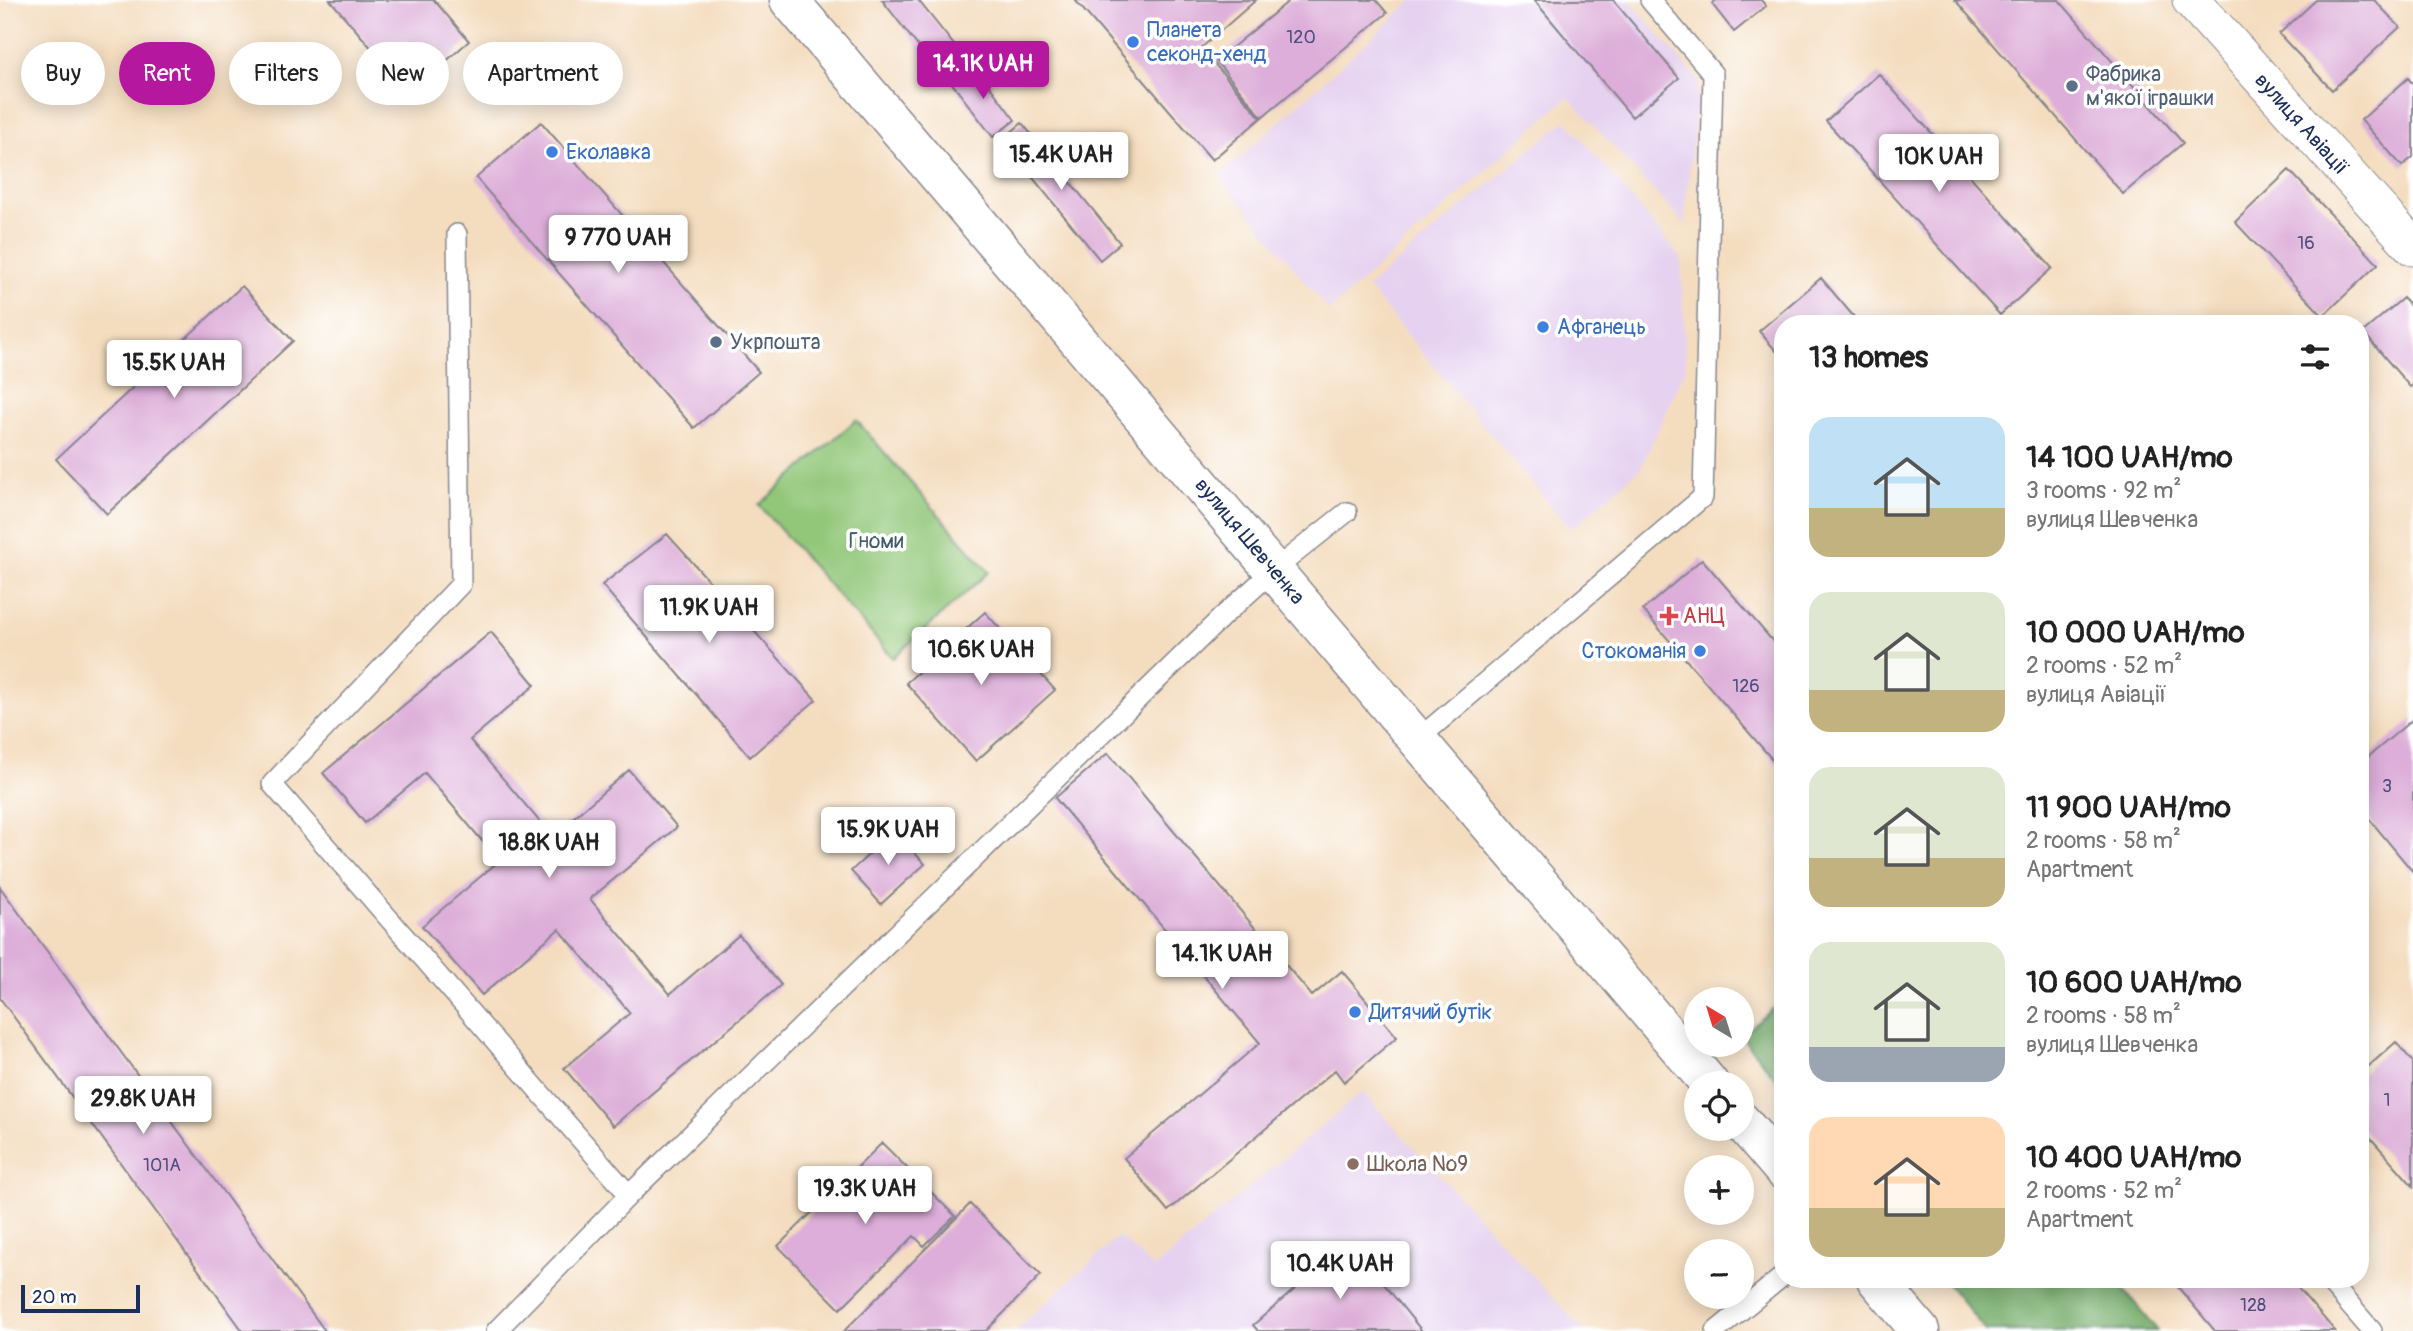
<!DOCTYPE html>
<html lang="en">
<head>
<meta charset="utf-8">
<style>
  :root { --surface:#fff; --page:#f6f6f6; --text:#222; --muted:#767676; --accent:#b5179e }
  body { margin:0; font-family:Pangolin,sans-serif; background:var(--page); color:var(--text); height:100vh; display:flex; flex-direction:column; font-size:26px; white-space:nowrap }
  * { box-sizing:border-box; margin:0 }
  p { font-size:23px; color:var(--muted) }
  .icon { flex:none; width:38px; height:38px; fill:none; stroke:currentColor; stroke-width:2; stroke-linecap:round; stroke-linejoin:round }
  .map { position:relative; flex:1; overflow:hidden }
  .side { position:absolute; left:1774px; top:315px; width:595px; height:973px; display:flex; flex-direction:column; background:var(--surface); border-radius:28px; box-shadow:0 4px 18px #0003 }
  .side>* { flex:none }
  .hud { position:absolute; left:21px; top:42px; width:665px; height:63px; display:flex; gap:14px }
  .needle { width:46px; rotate:322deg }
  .buttons { position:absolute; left:1684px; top:987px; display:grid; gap:14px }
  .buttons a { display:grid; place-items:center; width:70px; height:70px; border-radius:50%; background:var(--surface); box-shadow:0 4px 18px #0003; font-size:35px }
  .scale { position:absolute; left:21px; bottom:18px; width:119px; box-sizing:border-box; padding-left:7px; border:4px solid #1b2f5e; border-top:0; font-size:19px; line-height:24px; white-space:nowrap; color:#1b2f5e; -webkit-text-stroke:5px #fff; paint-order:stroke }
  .price { position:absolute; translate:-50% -60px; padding:0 16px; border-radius:7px; background:#fff; color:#222; font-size:23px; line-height:46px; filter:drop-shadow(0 2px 4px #0008) }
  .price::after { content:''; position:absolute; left:50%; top:42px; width:21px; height:16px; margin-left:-10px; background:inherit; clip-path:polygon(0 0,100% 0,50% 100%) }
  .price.current { background:var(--accent); color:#fff }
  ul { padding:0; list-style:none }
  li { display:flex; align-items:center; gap:21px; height:175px; padding:0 35px }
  li span { display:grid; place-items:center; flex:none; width:196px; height:140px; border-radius:21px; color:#555 }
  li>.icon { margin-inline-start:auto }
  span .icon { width:84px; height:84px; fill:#fffc; stroke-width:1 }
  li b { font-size:30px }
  h2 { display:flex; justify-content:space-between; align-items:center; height:84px; padding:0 35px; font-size:30px }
  .tag { padding:0 24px; border-radius:32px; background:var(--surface); box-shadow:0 4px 18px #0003; font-size:24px; line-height:63px }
  .tag.current { background:var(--accent); color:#fff }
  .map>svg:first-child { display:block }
</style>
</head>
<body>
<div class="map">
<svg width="2413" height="1331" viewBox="0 0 2413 1331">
  <rect width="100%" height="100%" fill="#fff"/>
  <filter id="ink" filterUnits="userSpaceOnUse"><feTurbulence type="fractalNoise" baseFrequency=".0143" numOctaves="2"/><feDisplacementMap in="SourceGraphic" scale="14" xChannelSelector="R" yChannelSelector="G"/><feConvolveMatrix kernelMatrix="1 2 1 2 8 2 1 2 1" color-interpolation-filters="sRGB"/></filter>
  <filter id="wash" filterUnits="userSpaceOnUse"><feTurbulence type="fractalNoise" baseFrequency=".00686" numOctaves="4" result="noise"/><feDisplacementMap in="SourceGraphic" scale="28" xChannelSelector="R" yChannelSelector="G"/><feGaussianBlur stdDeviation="1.57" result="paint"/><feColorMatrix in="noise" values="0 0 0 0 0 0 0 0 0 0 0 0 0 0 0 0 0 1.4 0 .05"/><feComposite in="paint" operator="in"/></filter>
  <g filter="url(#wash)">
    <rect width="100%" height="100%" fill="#f4ddbf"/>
    <path fill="#e6d2f0" d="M1413 0H1629L1699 81 1684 224 1568 97 1329 311 1220 176Z
      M1566 120 1681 258 1686 367 1641 468 1571 529 1367 287Z
      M1362 1092 1584 1331H1015L1119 1236 1154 1268Z"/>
    <path fill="#92c779" stroke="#567b6c" stroke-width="2" d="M856 420 989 572 893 658 759 505Z"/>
    <path fill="#75ac69" stroke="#486e64" stroke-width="2" d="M1783 1000V1087L1741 1036Z
      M1943 1279H2115L2158 1331H1986Z"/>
    <g id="blocks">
      <path fill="#ddaed9" d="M330 0H434L469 41 410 93Z
        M882 0H918L954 45 931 63Z
        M1075 0H1256L1201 48 1261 118 1212 160Z
        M1290 0H1376L1387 13 1262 117 1216 61Z
        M1534 0H1613L1679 78 1632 117Z
        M1716 0H1761L1766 6 1734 32 1712 4Z
        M1955 0H2059L2183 143 2123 194Z
        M2316 0H2374L2400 27 2332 90 2279 34Z
        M973 64 1015 120 993 137 951 82Z
        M1879 74 2052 268 2000 315 1826 121Z
        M2408 78 2413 84V157L2402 166 2361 120Z
        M541 122 759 372 694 428 476 178Z
        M1022 123 1120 243 1100 260 1002 140Z
        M2289 170 2378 264 2323 316 2235 222Z
        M1821 278 1860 324H1783V359L1759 331Z
        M242 286 293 341 107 514 56 459Z
        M2403 298 2413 309V385L2410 387 2363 332Z
        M667 534 816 700 750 757 602 585Z
        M1702 559 1783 653V772L1643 610Z
        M985 612 1055 690 976 761 906 683Z
        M491 632 535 685 470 740 552 836 629 770 677 827 590 899 670 994 739 935 781 985 613 1126 564 1068 630 1013 559 929 482 995 422 926 499 861 425 773 365 823 323 773Z
        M2413 719V872L2361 809V763Z
        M1108 753 1312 996 1342 971 1397 1037 1344 1082 1335 1070 1168 1211 1124 1158 1260 1043 1055 798Z
        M894 831 925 864 881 904 851 871Z
        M0 887 325 1331H243L0 998Z
        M2396 1042 2413 1062V1186L2361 1127V1073Z
        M882 1143 955 1216 924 1246 914 1236 840 1309 778 1246Z
        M970 1204 1041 1275 986 1331H844Z
        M1350 1242 1422 1331H1258L1253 1325Z
        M2171 1279H2290L2335 1331H2215Z"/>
    </g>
  </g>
  <g filter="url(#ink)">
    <use href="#blocks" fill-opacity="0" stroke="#88868e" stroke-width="2"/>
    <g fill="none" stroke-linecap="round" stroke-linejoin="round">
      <defs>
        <path id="service" d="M457 234 461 584 272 784 629 1195
          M1417 740 1703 497 1713 74 1650 0
          M2327 1279 2372 1331
          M496 1331 629 1195 1223 616 1274 570 1347 512
          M1716 1331 1783 1276"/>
        <path id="minor" d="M2191 0 2413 247"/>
        <path id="primary" d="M789 0 1709 1083
          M1741 1121 1783 1170
          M1876 1279 1920 1331"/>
      </defs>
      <use href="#service" stroke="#88868e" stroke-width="22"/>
      <use href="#minor" stroke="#88868e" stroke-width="39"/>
      <use href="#primary" stroke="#88868e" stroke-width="41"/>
      <use href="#service" stroke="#fff" stroke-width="19"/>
      <use href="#minor" stroke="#fff" stroke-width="37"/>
      <use href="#primary" stroke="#fff" stroke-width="38"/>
    </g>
  </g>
  <g fill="#3f7fe0" stroke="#fff" stroke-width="2.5">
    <circle cx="1133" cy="42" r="7"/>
    <circle cx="552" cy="152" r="7"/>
    <circle cx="1543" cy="327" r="7"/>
    <circle cx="1700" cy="651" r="7"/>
    <circle cx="1355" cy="1012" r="7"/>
  </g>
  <g fill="#5c6f8a" stroke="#fff" stroke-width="2.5">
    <circle cx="2072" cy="86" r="7"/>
    <circle cx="716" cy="342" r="7"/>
  </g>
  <path fill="#e0444e" stroke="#fff" stroke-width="2.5" d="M1665.5 605.5h7v7h7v7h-7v7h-7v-7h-7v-7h7z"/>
  <circle fill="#8d6e63" stroke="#fff" stroke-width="2.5" cx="1353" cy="1164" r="7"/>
  <g text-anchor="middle" stroke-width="7" stroke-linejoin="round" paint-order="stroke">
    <g font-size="18" fill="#4c4f7d">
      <text x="1301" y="43">120</text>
      <text x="2306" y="249">16</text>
      <text x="1746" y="692">126</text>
      <text x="2387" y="792">3</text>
      <text x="2387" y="1106">1</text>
      <text x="162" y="1171">101А</text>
      <text x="2253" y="1311">128</text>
    </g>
    <g font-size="21" fill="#366cbe" stroke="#fff" text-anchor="start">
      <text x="1147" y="37">Планета<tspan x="1147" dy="24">секонд-хенд</tspan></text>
      <text x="566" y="159">Еколавка</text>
      <text x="1557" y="334">Афганець</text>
      <text x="1686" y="658" text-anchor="end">Стокоманія</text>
      <text x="1369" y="1019">Дитячий бутік</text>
    </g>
    <g font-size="21" fill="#4e5e75" stroke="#fff" text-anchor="start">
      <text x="2086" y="81">Фабрика<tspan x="2086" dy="24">м'якої іграшки</tspan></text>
      <text x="730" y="349">Укрпошта</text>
    </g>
    <g font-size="21" fill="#1b2f5e" stroke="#fff">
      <text transform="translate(2302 124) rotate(48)" y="7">вулиця Авіації</text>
      <text transform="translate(1250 541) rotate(50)" y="7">вулиця Шевченка</text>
    </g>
    <g font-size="21" fill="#3f5d66" stroke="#fff">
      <text x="876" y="548">Гноми</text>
    </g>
    <g font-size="21" fill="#be3a42" stroke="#fff" text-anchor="start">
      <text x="1683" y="623">АНЦ</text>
    </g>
    <g font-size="21" fill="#785e54" stroke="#fff" text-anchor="start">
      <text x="1367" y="1171">Школа №9</text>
    </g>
  </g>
</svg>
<div class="buttons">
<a><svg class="needle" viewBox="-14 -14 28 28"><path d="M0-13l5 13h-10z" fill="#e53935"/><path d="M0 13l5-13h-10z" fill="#767676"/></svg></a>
<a><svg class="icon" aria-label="locate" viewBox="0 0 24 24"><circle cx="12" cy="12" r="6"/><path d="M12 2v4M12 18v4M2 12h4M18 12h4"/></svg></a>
<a>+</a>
<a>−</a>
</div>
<div class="scale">20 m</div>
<b class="price current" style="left:983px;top:101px">14.1K UAH</b>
<b class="price" style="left:1061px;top:192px">15.4K UAH</b>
<b class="price" style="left:1939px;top:194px">10K UAH</b>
<b class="price" style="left:618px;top:275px">9 770 UAH</b>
<b class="price" style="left:174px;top:400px">15.5K UAH</b>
<b class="price" style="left:709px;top:645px">11.9K UAH</b>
<b class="price" style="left:981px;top:687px">10.6K UAH</b>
<b class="price" style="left:888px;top:867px">15.9K UAH</b>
<b class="price" style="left:549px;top:880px">18.8K UAH</b>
<b class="price" style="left:1222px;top:991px">14.1K UAH</b>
<b class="price" style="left:143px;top:1136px">29.8K UAH</b>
<b class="price" style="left:865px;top:1226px">19.3K UAH</b>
<b class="price" style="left:1340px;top:1301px">10.4K UAH</b>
<div class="hud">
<a class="tag">Buy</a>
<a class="tag current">Rent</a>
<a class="tag">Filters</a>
<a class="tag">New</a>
<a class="tag">Apartment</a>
</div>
<section class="side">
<h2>13 homes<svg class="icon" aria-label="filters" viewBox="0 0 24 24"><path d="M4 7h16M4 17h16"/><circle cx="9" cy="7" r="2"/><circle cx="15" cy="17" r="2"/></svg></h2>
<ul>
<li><span style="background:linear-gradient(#bfe0f5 65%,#c2b280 0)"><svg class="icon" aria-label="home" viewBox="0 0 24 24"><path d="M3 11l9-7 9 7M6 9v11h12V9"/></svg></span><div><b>14 100 UAH/mo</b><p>3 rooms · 92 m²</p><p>вулиця Шевченка</p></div></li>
<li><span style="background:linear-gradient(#dfe7d0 70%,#c2b280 0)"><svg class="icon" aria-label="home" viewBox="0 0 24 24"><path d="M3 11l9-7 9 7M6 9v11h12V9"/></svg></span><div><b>10 000 UAH/mo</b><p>2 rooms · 52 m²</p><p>вулиця Авіації</p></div></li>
<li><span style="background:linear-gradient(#dfe7d0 65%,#c2b280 0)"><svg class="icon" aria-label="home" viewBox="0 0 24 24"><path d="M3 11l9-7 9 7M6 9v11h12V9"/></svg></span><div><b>11 900 UAH/mo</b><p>2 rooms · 58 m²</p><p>Apartment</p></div></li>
<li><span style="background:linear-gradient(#dfe7d0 75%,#9aa5b1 0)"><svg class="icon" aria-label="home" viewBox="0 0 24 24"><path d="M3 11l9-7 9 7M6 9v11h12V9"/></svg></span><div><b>10 600 UAH/mo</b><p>2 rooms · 58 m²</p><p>вулиця Шевченка</p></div></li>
<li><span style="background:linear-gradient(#ffd9b3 65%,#c2b280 0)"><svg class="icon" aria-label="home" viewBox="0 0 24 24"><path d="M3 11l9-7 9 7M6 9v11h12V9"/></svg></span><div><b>10 400 UAH/mo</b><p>2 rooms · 52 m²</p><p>Apartment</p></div></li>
</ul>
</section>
</div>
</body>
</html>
